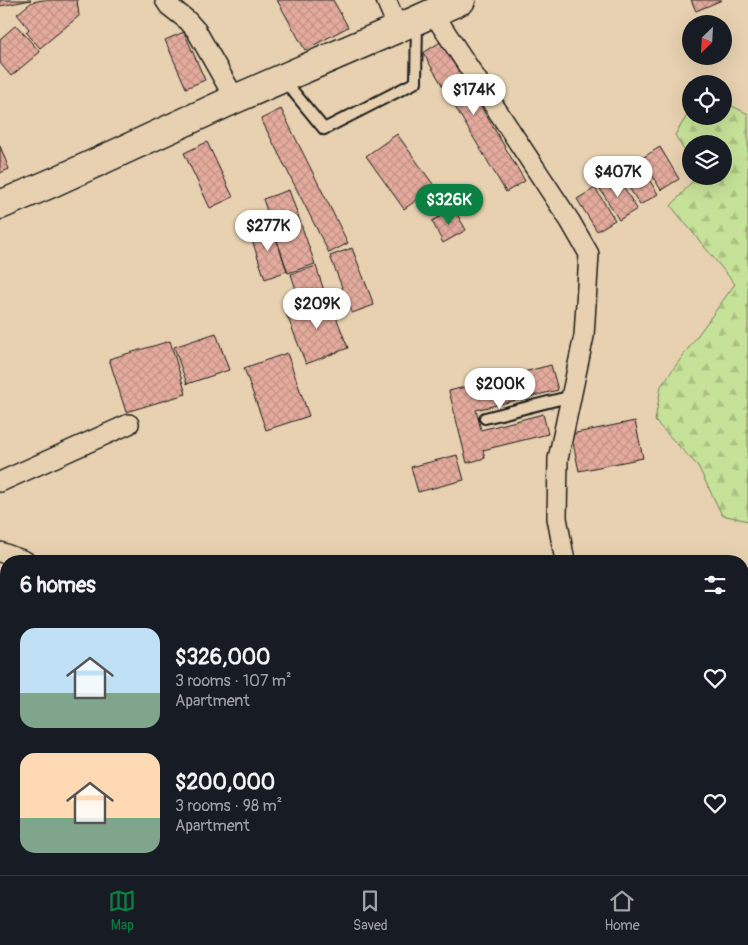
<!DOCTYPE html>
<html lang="en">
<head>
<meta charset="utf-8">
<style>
  :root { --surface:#171b24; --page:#20242c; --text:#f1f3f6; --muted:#9ea1a6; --line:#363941; --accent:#0b8043 }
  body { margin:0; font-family:Pangolin,sans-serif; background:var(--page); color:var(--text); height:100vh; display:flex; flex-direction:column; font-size:19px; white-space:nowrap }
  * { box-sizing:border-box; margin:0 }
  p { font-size:16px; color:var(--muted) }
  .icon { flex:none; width:28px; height:28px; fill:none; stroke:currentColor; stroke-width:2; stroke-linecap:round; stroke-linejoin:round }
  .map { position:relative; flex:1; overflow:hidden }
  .sheet { position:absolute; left:0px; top:555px; width:749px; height:320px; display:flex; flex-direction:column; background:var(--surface); border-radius:20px 20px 0 0; box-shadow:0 5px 20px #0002 }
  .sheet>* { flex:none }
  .needle { width:32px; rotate:204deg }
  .tools { position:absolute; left:682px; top:15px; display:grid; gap:10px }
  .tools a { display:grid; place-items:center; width:50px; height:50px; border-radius:50%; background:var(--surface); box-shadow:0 5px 20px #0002; font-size:25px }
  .price { position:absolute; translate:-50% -42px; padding:0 11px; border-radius:18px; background:#fff; color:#222; font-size:16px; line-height:32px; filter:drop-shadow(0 1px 2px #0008) }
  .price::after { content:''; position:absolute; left:50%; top:30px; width:15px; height:11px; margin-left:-8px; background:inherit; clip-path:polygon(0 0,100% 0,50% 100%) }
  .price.active { background:var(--accent); color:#fff }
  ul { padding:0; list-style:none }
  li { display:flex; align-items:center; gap:15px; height:125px; padding:0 20px }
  li span { display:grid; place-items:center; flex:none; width:140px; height:100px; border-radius:15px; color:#555 }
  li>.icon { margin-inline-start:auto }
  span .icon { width:60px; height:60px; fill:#fffc; stroke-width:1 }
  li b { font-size:21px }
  h2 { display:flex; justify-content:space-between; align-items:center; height:60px; padding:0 20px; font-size:21px }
  .dock { display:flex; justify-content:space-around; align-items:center; height:70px; border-top:1px solid var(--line); background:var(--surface); font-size:14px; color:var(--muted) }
  .dock a { display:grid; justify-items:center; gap:2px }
  .dock .active { color:var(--accent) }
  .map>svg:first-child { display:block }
</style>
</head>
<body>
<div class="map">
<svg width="748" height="875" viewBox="0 0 748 875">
  <defs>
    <pattern id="forest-firs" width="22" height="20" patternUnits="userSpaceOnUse" patternTransform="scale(1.25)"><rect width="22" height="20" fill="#c6e298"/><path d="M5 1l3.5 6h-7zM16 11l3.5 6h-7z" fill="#aac182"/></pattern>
    <pattern id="building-cross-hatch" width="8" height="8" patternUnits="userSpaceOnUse" patternTransform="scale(1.25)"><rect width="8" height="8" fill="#e4ab9d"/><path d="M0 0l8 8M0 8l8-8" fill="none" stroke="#c39387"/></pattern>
  </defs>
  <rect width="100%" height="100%" fill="#e7d1b0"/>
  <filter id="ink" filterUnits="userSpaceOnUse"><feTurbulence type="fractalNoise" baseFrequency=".02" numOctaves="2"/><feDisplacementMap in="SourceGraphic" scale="10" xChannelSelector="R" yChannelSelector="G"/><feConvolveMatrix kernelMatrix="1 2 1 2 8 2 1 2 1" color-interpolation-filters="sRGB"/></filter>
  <g filter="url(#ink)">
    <path fill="url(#forest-firs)" stroke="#717f5a" d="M724 102 748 114V521L722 515 698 466 655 421 661 386 735 284 671 206 697 176H724V144H691V162L675 135 691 109V116H724Z
      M243 869H405V875H242Z"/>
    <path fill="url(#building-cross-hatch)" stroke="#1c1c1c" d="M0 0H31L0 6Z
      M43 0H77L79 16 40 48 26 32 29 29 17 14 32 2Z
      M277 0H333L348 27 305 50Z
      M691 0H722L696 11Z
      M16 25 40 52 11 76 0 63V39Z
      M184 32 205 80 186 88 165 40Z
      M442 41 525 181 506 192 423 53Z
      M281 109 348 243 329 253 261 119Z
      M397 134 435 187 404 209 366 156Z
      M207 142 233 197 210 208 184 153Z
      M0 146 9 169 0 173Z
      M660 147 679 179 661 190 642 158Z
      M638 162 658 194 640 205 620 173Z
      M617 176 637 209 619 220 599 187Z
      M595 188 615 220 597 231 577 199Z
      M289 190 315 264 288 273 263 199Z
      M454 209 466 230 443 243 432 221Z
      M272 226 287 271 265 279 250 234Z
      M352 248 374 305 352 313 330 256Z
      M316 266 325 294 300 302 291 274Z
      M328 296 348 348 306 364 286 313Z
      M216 333 229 370 187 384 174 347Z
      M170 341 186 394 126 412 109 359Z
      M287 353 309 416 266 430 244 368Z
      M551 365 558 390 476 410 481 430 543 414 548 434 483 450 485 458 467 463 449 391Z
      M635 421 643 458 579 471 571 434Z
      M457 455 464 480 418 492 411 467Z"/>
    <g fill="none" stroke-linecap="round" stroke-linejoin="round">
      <defs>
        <path id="service" d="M283 79 324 129 416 82 417 22
          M485 418 572 396"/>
        <path id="minor" d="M165 0 169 6 187 20 196 30 235 99
          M386 0 398 28
          M433 13 570 221 589 254 584 336 558 459 557 518 565 561
          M0 482 129 424
          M0 552 25 561
          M0 742 6 753
          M120 869 121 875
          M715 869 716 875"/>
        <path id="secondary" d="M0 205 54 182 235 99 417 20 461 0"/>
      </defs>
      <use href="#service" stroke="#1c1c1c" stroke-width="14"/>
      <use href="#minor" stroke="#1c1c1c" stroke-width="22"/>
      <use href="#secondary" stroke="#1c1c1c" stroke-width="31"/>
      <path stroke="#1c1c1c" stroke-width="3" stroke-dasharray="5 4" stroke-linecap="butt" d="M742 577 748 576"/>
      <use href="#service" stroke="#e7d1b0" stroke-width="10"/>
      <use href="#minor" stroke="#e7d1b0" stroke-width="19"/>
      <use href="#secondary" stroke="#e7d1b0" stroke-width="28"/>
    </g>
  </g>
</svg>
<div class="tools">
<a><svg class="needle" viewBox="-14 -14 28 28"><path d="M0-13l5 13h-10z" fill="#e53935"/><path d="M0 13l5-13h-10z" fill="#9ea1a6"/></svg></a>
<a><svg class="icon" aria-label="locate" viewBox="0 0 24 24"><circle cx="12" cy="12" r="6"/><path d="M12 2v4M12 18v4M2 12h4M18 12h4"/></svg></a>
<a><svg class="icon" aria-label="layers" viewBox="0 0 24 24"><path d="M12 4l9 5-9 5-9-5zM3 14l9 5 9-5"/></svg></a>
</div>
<b class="price" style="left:474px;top:116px">$174K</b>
<b class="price" style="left:618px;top:198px">$407K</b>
<b class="price active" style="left:449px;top:226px">$326K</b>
<b class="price" style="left:268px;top:252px">$277K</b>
<b class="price" style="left:317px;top:330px">$209K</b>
<b class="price" style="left:500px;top:410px">$200K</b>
<section class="sheet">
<h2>6 homes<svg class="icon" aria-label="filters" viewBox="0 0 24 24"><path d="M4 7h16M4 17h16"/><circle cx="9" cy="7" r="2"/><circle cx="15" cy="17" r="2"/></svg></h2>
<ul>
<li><span style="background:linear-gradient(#bfe0f5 65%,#7fa58c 0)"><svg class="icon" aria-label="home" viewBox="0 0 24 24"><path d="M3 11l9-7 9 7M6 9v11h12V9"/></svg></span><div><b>$326,000</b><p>3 rooms · 107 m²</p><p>Apartment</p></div><svg class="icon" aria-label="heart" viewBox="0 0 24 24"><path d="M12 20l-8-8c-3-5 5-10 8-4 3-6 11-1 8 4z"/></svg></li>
<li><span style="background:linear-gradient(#ffd9b3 65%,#7fa58c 0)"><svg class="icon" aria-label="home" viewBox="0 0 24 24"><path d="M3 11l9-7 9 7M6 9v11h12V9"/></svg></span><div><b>$200,000</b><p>3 rooms · 98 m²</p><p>Apartment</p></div><svg class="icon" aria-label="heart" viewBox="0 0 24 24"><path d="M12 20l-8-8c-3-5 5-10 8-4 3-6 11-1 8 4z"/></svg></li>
</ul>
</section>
</div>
<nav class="dock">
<a class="active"><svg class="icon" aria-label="map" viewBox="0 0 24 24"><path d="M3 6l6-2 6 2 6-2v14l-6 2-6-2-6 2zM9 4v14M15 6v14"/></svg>Map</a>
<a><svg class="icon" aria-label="saved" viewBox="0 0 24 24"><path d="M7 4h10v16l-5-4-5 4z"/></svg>Saved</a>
<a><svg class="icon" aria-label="home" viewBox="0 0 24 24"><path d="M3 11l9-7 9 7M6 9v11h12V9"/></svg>Home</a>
</nav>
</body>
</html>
